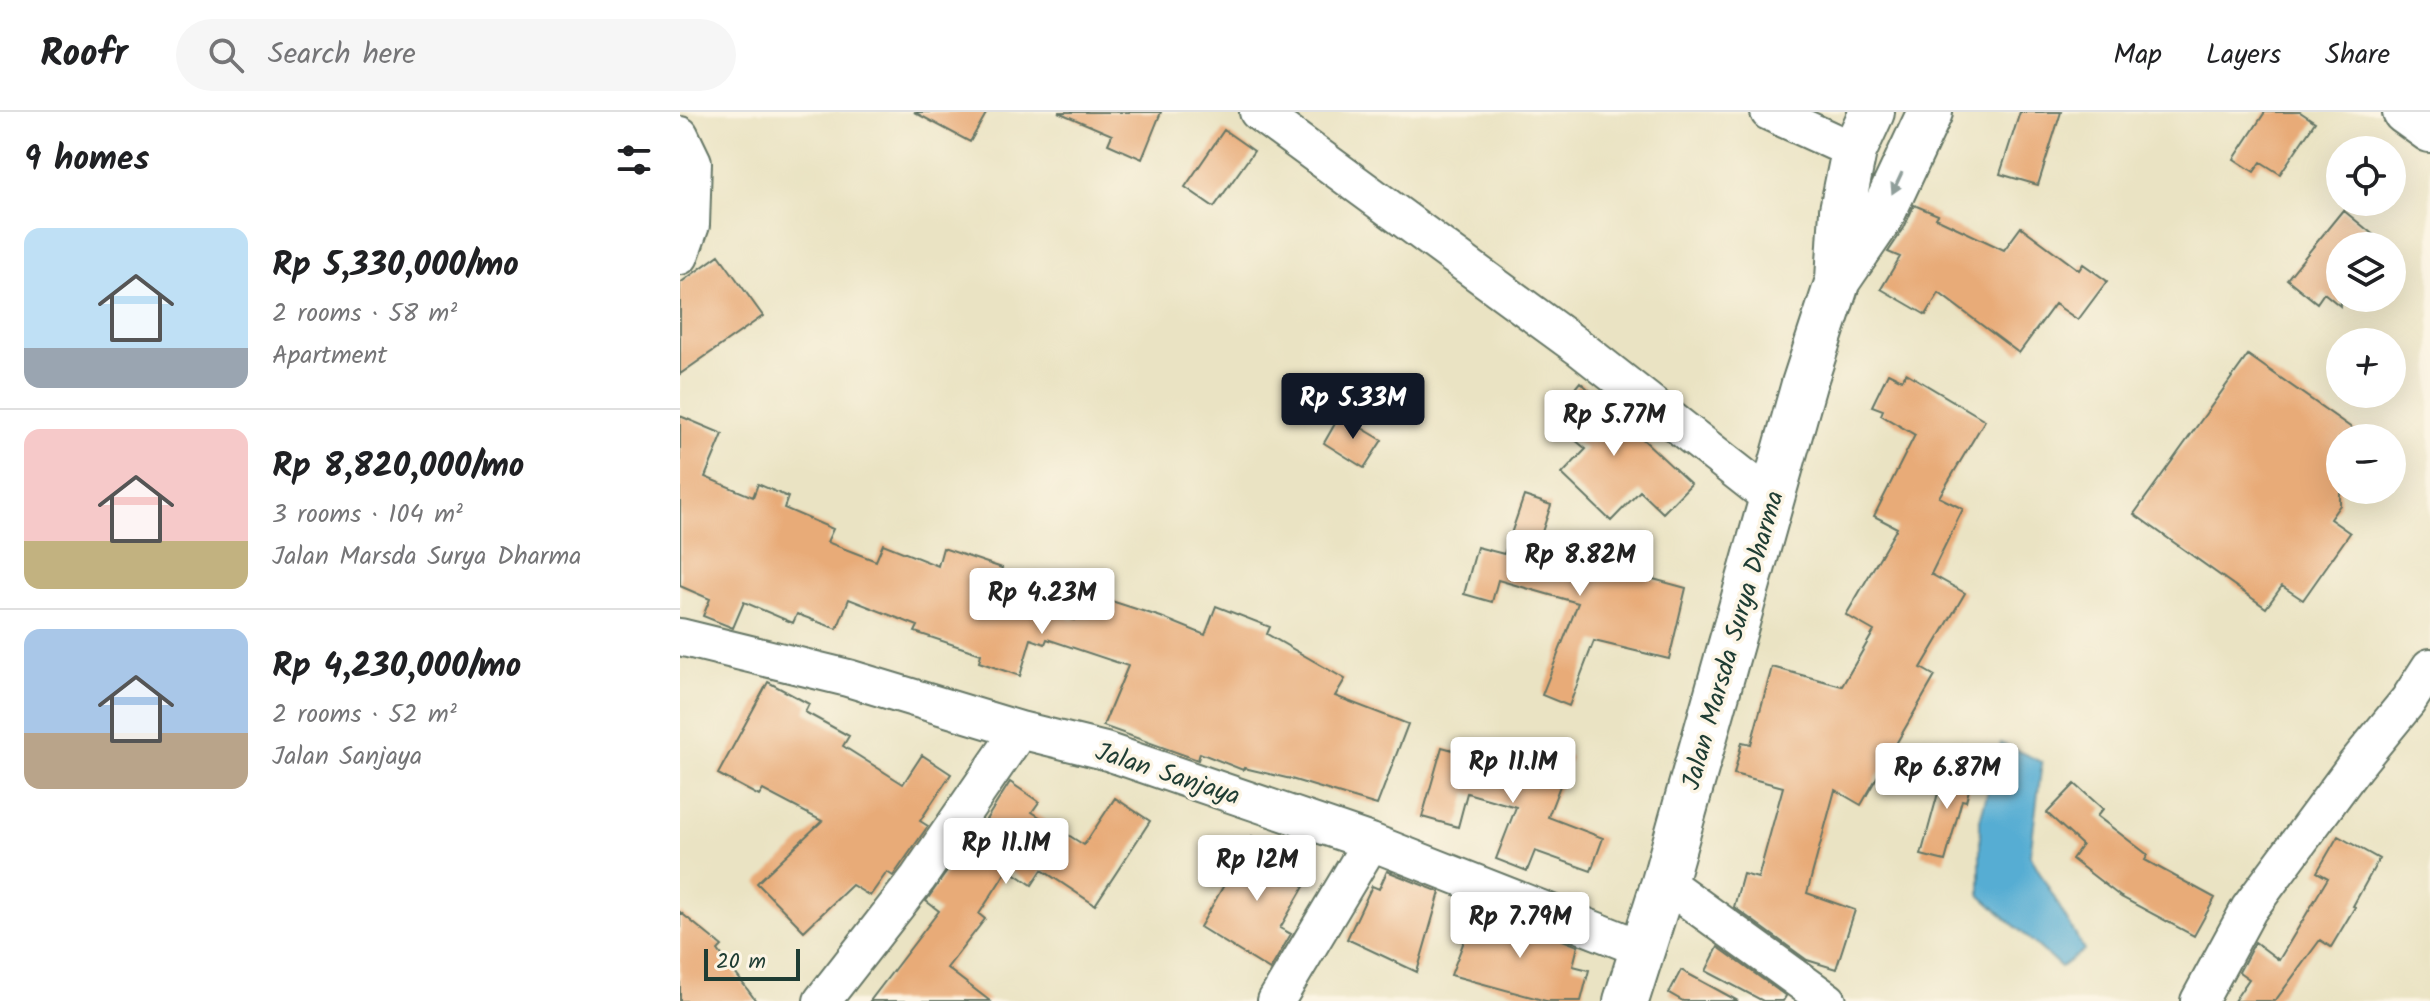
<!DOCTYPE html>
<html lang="en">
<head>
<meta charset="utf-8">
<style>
  :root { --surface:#fff; --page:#f6f6f6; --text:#202124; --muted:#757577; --line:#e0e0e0; --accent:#111827 }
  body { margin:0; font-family:Kalam,sans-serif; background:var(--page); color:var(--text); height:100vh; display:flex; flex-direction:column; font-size:30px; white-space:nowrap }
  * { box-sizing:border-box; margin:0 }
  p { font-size:26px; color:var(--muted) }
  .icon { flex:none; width:44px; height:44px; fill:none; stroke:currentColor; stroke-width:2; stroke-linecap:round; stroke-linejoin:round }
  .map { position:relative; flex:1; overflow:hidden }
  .side { display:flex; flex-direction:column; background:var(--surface); width:680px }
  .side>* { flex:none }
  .buttons { position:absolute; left:1646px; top:24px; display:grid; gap:16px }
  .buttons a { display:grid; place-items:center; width:80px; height:80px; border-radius:50%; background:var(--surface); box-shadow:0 8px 32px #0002; font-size:40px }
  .scale { position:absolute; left:24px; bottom:20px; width:96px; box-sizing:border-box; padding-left:8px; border:4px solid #1f3d34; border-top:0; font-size:22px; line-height:28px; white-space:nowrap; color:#1f3d34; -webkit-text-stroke:6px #fcf5e5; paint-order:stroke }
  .price { position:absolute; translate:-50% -68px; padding:0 18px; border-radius:8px; background:#fff; color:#222; font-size:26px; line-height:52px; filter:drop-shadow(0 2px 4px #0008) }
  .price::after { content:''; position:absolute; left:50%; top:48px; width:24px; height:18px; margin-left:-12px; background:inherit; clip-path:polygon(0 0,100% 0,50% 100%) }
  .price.selected { background:var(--accent); color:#fff }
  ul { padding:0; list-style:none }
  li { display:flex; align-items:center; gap:24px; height:200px; padding:0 24px }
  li+li { border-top:2px solid var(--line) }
  li span { display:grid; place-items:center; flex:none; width:224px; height:160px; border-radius:16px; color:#555 }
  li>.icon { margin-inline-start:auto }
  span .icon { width:96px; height:96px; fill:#fffc; stroke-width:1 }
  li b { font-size:34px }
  h2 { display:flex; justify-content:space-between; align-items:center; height:96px; padding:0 24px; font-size:34px }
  header { display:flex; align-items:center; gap:48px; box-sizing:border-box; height:112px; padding:0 40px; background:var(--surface); border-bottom:2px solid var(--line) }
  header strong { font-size:38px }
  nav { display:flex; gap:44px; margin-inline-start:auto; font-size:28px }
  .search { width:560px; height:72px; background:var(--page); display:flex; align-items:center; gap:20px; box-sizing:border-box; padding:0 28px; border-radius:44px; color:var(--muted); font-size:30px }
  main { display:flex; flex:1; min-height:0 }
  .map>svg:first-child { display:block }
</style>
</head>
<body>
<header>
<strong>Roofr</strong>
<div class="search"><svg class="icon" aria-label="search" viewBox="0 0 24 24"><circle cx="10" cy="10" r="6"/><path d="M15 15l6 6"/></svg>Search here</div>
<nav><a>Map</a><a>Layers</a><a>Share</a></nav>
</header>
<main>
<section class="side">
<h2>9 homes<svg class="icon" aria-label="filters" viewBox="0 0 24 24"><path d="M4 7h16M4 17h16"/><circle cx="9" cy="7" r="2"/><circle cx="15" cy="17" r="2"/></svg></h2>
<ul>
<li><span style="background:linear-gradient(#bfe0f5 75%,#9aa5b1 0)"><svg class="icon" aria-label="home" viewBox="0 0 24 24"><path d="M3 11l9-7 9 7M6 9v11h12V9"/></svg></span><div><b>Rp 5,330,000/mo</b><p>2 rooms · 58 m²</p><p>Apartment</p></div></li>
<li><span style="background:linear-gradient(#f6c9c9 70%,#c2b280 0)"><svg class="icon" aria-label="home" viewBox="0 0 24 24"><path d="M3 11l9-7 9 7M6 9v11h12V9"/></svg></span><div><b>Rp 8,820,000/mo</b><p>3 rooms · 104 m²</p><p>Jalan Marsda Surya Dharma</p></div></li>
<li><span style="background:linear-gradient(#a9c7e8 65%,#b9a48a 0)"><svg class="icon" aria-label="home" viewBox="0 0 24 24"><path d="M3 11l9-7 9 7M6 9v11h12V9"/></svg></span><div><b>Rp 4,230,000/mo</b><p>2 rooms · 52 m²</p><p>Jalan Sanjaya</p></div></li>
</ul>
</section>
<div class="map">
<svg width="1750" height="889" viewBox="0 0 1750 889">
  <rect width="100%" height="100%" fill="#fcf5e5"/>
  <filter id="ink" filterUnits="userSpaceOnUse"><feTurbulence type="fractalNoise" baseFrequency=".0125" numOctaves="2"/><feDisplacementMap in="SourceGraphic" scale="16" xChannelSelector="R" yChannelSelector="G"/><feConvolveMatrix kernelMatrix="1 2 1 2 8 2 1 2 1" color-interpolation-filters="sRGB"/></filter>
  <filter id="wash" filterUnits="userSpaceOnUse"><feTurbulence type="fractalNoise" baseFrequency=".006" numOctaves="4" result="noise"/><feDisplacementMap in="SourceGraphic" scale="32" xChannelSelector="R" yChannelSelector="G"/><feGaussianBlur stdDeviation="1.8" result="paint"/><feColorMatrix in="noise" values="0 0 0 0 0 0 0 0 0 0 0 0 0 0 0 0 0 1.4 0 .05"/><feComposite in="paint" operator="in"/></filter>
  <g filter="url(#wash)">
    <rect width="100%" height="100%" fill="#eae3c3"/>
    <path fill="#57add3" stroke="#3b7584" stroke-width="2" d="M1321 631 1362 650 1350 743 1404 838 1381 855 1300 783V708Z"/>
    <g id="blocks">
      <path fill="#e8ab78" d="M234 0H307L290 30Z
        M378 0H481L462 47 428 32 432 23Z
        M1340 0H1381L1358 73 1320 62Z
        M1585 0H1620L1635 10 1600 62 1581 50 1574 60 1554 47Z
        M544 18 574 39 534 95 505 75Z
        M1234 93 1258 103 1256 106 1324 138 1341 115 1399 158 1403 152 1427 169 1398 208 1375 192 1339 241 1259 181 1246 203 1201 177 1220 145 1208 140 1224 116Z
        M1663 98 1707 134H1660V194L1644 181 1637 191 1607 167Z
        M39 143 83 204 0 262V171Z
        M1568 243 1676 319 1672 326H1660V393L1650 407 1670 421 1623 488 1602 474 1586 496 1454 402Z
        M1208 261 1222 268 1226 261 1305 308 1259 385 1283 397 1251 462 1285 481 1241 556 1255 564 1181 693 1155 678 1127 781 1175 798 1156 857 1127 848 1054 795 1063 762 1078 766 1103 675 1054 662 1062 630 1071 632 1092 555 1162 574 1194 519 1166 503 1217 416 1194 404 1235 323 1201 303 1203 298 1192 294Z
        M900 270 923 290 1011 372 983 401 960 379 931 409 882 362 906 337 870 307Z
        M660 303 702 328 684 356 644 331Z
        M0 304 43 322 25 365 73 385 78 372 108 385 104 396 153 417 147 430 196 449 203 432 258 454 263 436 322 456 314 482 394 508 397 502 409 505 416 484 481 505 525 523 536 494 590 515 587 522 665 567 655 584 728 612 697 693 611 667 564 656 563 658 520 641 518 648 423 614 448 554 367 527 365 532 351 527 340 564 299 550 301 542 235 520 238 514 169 487 157 517 117 502 113 511 64 490 53 516 23 504 30 487 0 474Z
        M844 384 871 393 859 429 920 446 918 452 1006 476 989 547 914 529 889 594 862 583 898 491 818 468 812 490 784 482 797 435 824 442Z
        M88 570 129 592 125 600 169 624 163 634 223 672 242 643 271 662 240 709 248 714 213 764 207 760 190 784 172 773 124 819 77 771 142 709 83 678 79 684 38 662Z
        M860 633 891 645 868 705 923 726 911 759 855 739 847 759 816 747 836 695 787 681 778 715 742 705 762 635 850 659Z
        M1266 652 1294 659 1286 689 1282 688 1265 749 1241 743Z
        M330 670 359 690 352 700 404 733 435 686 470 709 415 793 362 758 352 773 328 757 299 802 305 807 267 856 310 889H190L259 799 246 789 283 737 286 739Z
        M1395 672 1423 697 1417 704 1468 743 1465 748 1535 786 1514 824 1441 785 1392 747 1402 733 1367 701Z
        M572 724 633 759 600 816 611 822 590 858 520 815Z
        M1658 724 1699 747 1673 794 1675 795 1651 835 1640 828 1595 889H1554L1569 867 1559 860 1575 830 1599 848 1648 766 1637 760Z
        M707 759 760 780 737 860 667 827 692 774 699 777Z
        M796 798 828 806 833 808V811L852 816 898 834 893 854 909 858 901 889H866L771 863Z
        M0 800 42 834 38 838 76 889H0Z
        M1038 835 1106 884 1103 889H1083L1026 859Z
        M1001 858 1058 889H1003L989 881Z"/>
    </g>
  </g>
  <g filter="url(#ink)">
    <use href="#blocks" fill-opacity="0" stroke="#676" stroke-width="2"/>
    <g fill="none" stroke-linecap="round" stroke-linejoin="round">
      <defs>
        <path id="minor" d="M578 0 901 237 1092 387
          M1089 0 1174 39
          M0 23 13 50 11 113 0 144
          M0 525 168 566 340 618 425 639 691 730 963 837
          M984 770 1148 889
          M142 889 238 766 340 618
          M596 889 691 730
          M1519 889 1569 797 1674 655 1728 589 1750 555"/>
        <path id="trunk" d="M1725 0 1750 18
          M1158 168 1201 105 1250 0
          M946 889 984 770 1124 272 1158 168 1162 98 1174 39 1192 0"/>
      </defs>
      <use href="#minor" stroke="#676" stroke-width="40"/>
      <use href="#trunk" stroke="#676" stroke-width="48"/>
      <use href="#minor" stroke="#fff" stroke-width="36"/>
      <use href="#trunk" stroke="#fff" stroke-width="44"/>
    </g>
    <defs><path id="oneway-solid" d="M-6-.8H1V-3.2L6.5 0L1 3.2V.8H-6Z" transform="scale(2)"/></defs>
    <use fill="#8f9e9a" href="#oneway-solid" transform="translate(1217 71) rotate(115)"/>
  </g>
  <g text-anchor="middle" stroke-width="7" stroke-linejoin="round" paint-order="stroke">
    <g font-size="26" fill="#1f3d34" stroke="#fcf5e5">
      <text transform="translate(1052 528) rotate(-74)" y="9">Jalan Marsda Surya Dharma</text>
      <text transform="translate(488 661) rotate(18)" y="9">Jalan Sanjaya</text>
    </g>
  </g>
</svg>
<div class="buttons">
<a><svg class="icon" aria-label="locate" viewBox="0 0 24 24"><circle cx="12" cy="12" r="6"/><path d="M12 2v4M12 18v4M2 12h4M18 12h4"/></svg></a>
<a><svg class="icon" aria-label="layers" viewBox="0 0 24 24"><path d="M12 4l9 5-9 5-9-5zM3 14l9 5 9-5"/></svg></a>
<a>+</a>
<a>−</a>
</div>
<div class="scale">20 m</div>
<b class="price selected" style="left:673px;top:329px">Rp 5.33M</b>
<b class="price" style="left:934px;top:346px">Rp 5.77M</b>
<b class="price" style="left:900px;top:486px">Rp 8.82M</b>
<b class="price" style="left:362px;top:524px">Rp 4.23M</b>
<b class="price" style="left:833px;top:693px">Rp 11.1M</b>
<b class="price" style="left:1267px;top:699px">Rp 6.87M</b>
<b class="price" style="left:326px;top:774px">Rp 11.1M</b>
<b class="price" style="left:577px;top:791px">Rp 12M</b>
<b class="price" style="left:840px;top:848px">Rp 7.79M</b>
</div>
</main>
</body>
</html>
